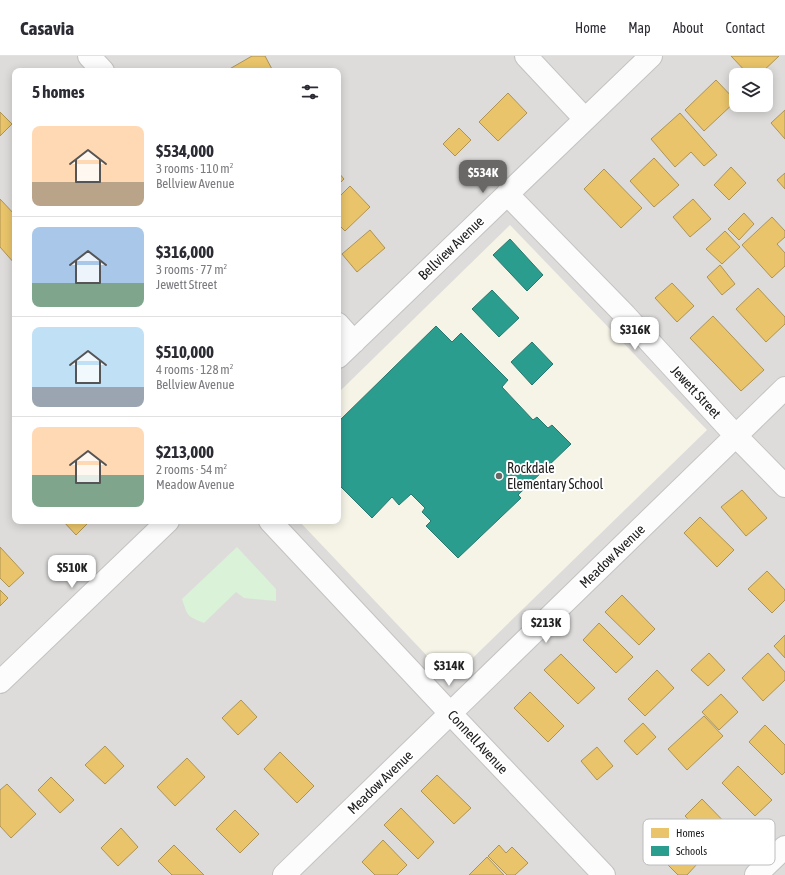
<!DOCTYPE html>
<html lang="en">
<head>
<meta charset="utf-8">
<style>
  :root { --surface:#fff; --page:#f7f7f7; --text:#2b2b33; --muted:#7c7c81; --line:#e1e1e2; --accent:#696867 }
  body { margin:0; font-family:"Asap Condensed",sans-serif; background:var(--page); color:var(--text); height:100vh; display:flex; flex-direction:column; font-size:15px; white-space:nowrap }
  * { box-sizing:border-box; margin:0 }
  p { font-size:13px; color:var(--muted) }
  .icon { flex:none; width:22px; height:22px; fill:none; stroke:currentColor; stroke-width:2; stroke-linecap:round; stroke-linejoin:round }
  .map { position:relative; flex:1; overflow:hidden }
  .sheet { position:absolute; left:12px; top:12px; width:329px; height:456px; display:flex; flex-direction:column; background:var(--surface); border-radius:8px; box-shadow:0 2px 10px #0003 }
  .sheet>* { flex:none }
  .controls { position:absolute; left:729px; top:12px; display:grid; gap:8px }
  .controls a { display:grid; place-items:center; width:44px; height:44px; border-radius:8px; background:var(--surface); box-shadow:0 2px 10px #0003; font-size:20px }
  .price { position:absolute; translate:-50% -34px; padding:0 9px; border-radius:8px; background:#fff; color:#222; font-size:13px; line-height:26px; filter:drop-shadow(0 1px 2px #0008) }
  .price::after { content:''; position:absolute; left:50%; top:24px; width:12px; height:9px; margin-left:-6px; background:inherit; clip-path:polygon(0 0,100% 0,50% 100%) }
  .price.selected { background:var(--accent); color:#fff }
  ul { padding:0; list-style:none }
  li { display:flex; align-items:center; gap:12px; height:100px; padding:0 20px }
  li+li { border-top:1px solid var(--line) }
  li span { display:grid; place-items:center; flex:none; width:112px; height:80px; border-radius:8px; color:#555 }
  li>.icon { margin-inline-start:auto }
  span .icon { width:48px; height:48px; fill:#fffc; stroke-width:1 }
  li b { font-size:17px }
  h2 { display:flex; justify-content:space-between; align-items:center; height:48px; padding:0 20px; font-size:17px }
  header { display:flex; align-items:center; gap:24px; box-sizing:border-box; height:56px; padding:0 20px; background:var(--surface); border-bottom:1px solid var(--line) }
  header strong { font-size:19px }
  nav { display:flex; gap:22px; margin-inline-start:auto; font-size:14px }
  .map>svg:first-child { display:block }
</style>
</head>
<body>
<header>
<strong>Casavia</strong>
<nav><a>Home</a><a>Map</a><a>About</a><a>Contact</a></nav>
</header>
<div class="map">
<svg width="785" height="819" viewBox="0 0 785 819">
  <rect width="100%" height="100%" fill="#eeecea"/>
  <path fill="#dddcdb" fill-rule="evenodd" d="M0 0H785V819H0ZM15 15H338V465H15ZM736 19H766V49H736Z"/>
  <path fill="#f6f4e7" d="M510 169 707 374 450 624 299 465H338V337Z"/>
  <path fill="#daf2d7" d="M237 491 276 533V545L244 542 236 536 204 567C187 560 188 561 182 543Z"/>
  <path fill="#e9c46a" stroke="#ad9354" d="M252 0H265L273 15H226Z
    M731 0H779L759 19H749Z
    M716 24 736 45 704 75 685 54Z
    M508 37 527 57 498 85 479 66Z
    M785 54V83L771 67Z
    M0 56 12 68 0 80Z
    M680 57 717 99 704 110 691 96 675 111 651 83Z
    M459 72 471 84 455 100 443 88Z
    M654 102 679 129 654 151 630 125Z
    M731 111 746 127 729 144 714 129Z
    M604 113 642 152 621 172 584 133Z
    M338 116 344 123 338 129Z
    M785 117V133L777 124Z
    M350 130 370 151 345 175 339 169 338 171V142Z
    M0 143 15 159V208L0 191Z
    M693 143 711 163 690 181 673 161Z
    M744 157 754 168 739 184 728 173Z
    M772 161 785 175V181L777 188 785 197V210L772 222 742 189Z
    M370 174 385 192 357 216 342 198Z
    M725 175 740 191 722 208 706 193Z
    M720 209 735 228 722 239 707 221Z
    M672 227 694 250 677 266 655 242Z
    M758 232 785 261V268L766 286 736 253Z
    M713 260 764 314 741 335 690 282Z
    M742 434 767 462 746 480 721 451Z
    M700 461 734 494 717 511 684 477Z
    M63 465H90L76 479Z
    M0 491 24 517 9 531 0 522Z
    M767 515 785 534V544L772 557 748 533Z
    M0 534 8 542 0 550Z
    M622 539 655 573 639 589 605 556Z
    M599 567 633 601 616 617 583 584Z
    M785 579V602L774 590Z
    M709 597 725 614 708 630 691 614Z
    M768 597 785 616V624L763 645 742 622Z
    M561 598 595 632 578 648 544 614Z
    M657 614 674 632 645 660 628 643Z
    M530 636 564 670 548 686 514 652Z
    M721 638 738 656 719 674 702 656Z
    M241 644 257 661 238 679 222 662Z
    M704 660 723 680 687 714 668 693Z
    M643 667 656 681 637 699 624 685Z
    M765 669 785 689V716L782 719 749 686Z
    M105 690 124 710 105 728 85 709Z
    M597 691 613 710 597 724 581 705Z
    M280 696 314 730 297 747 264 713Z
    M187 702 205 721 175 750 157 731Z
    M738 710 772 744 755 760 722 727Z
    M437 719 471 752 454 768 421 735Z
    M51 721 74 744 60 757 38 734Z
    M7 728 36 758 11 782 0 770V734Z
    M702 743 735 777 719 793 685 760Z
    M401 752 434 786 418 803 384 769Z
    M235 754 259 778 240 797 216 773Z
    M121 772 138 791 118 810 101 792Z
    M665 773 698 807 687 819H678L649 790Z
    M383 784 407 809 397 819H375L362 806Z
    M174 789 204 819H172L158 805Z
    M499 789 506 797 512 791 528 807 515 819H507L488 800Z
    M487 801 504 819H469Z"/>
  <path fill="#2a9d8f" stroke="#27786e" d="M510 183 543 219 527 235 493 199Z
    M492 234 519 262 499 281 472 253Z
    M436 270 452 286 461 277 508 324 502 331 533 364 537 361 548 372 552 369 571 388 518 439 521 442 458 502 426 470 431 465 422 456 425 452 411 438 399 449 392 441 372 462 338 428V366Z
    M532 286 553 308 532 329 511 306Z"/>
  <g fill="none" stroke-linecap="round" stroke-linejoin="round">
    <defs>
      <path id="minor" d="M89 0 103 15
        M526 0 585 63
        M507 138 625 259 736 380 785 430
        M338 268 354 286
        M338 301 651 0
        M270 465 450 657 604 819
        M0 626 168 465
        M284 819 785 332
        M756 819 785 791"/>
    </defs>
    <use href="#minor" stroke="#c4c3c2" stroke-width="24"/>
    <use href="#minor" stroke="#fcfcfc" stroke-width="22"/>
  </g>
  <circle fill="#696867" stroke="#fff" stroke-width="1.5" cx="499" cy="420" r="4"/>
  <g text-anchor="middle" stroke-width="4" stroke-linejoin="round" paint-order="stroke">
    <g font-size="14" fill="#212121" stroke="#fff">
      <text transform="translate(451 192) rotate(-44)" y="5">Bellview Avenue</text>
      <text transform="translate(696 336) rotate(47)" y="5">Jewett Street</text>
      <text transform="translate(612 500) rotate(-44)" y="5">Meadow Avenue</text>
      <text transform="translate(478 686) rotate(47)" y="5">Connell Avenue</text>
      <text transform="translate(380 726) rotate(-44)" y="5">Meadow Avenue</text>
    </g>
    <g font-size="14" fill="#212121" stroke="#fff" text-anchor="start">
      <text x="507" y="417">Rockdale<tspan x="507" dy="16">Elementary School</tspan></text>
    </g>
  </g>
  <rect x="643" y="763" width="132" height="46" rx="6" fill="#fff" stroke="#bcbcbc" stroke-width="1"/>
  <rect x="651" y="772" width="18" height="10" fill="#e9c46a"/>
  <rect x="651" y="790" width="18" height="10" fill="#2a9d8f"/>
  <g font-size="11" fill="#212121">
    <text x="676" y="781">Homes</text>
    <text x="676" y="799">Schools</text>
  </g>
</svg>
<div class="controls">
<a><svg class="icon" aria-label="layers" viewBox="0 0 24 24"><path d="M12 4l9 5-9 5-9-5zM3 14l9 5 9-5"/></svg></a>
</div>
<b class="price selected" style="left:483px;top:138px">$534K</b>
<b class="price" style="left:635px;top:295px">$316K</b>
<b class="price" style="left:72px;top:533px">$510K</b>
<b class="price" style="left:546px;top:588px">$213K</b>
<b class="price" style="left:449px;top:631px">$314K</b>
<section class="sheet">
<h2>5 homes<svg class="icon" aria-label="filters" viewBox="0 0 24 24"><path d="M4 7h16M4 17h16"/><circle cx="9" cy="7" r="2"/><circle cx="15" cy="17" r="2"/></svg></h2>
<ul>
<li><span style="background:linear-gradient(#ffd9b3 70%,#b9a48a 0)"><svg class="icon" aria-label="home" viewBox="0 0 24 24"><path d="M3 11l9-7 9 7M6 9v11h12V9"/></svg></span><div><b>$534,000</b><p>3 rooms · 110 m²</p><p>Bellview Avenue</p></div></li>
<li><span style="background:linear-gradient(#a9c7e8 70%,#7fa58c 0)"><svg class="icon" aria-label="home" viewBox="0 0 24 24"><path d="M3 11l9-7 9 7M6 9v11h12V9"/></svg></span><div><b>$316,000</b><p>3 rooms · 77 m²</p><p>Jewett Street</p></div></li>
<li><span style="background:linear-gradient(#bfe0f5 75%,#9aa5b1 0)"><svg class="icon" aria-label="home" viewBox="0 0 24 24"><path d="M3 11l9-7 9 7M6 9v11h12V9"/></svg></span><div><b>$510,000</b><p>4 rooms · 128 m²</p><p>Bellview Avenue</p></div></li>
<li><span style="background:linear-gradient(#ffd9b3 60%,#7fa58c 0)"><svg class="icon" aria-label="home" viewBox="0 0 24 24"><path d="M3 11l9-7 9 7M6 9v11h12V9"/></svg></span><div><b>$213,000</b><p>2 rooms · 54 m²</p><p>Meadow Avenue</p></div></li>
</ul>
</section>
</div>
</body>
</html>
